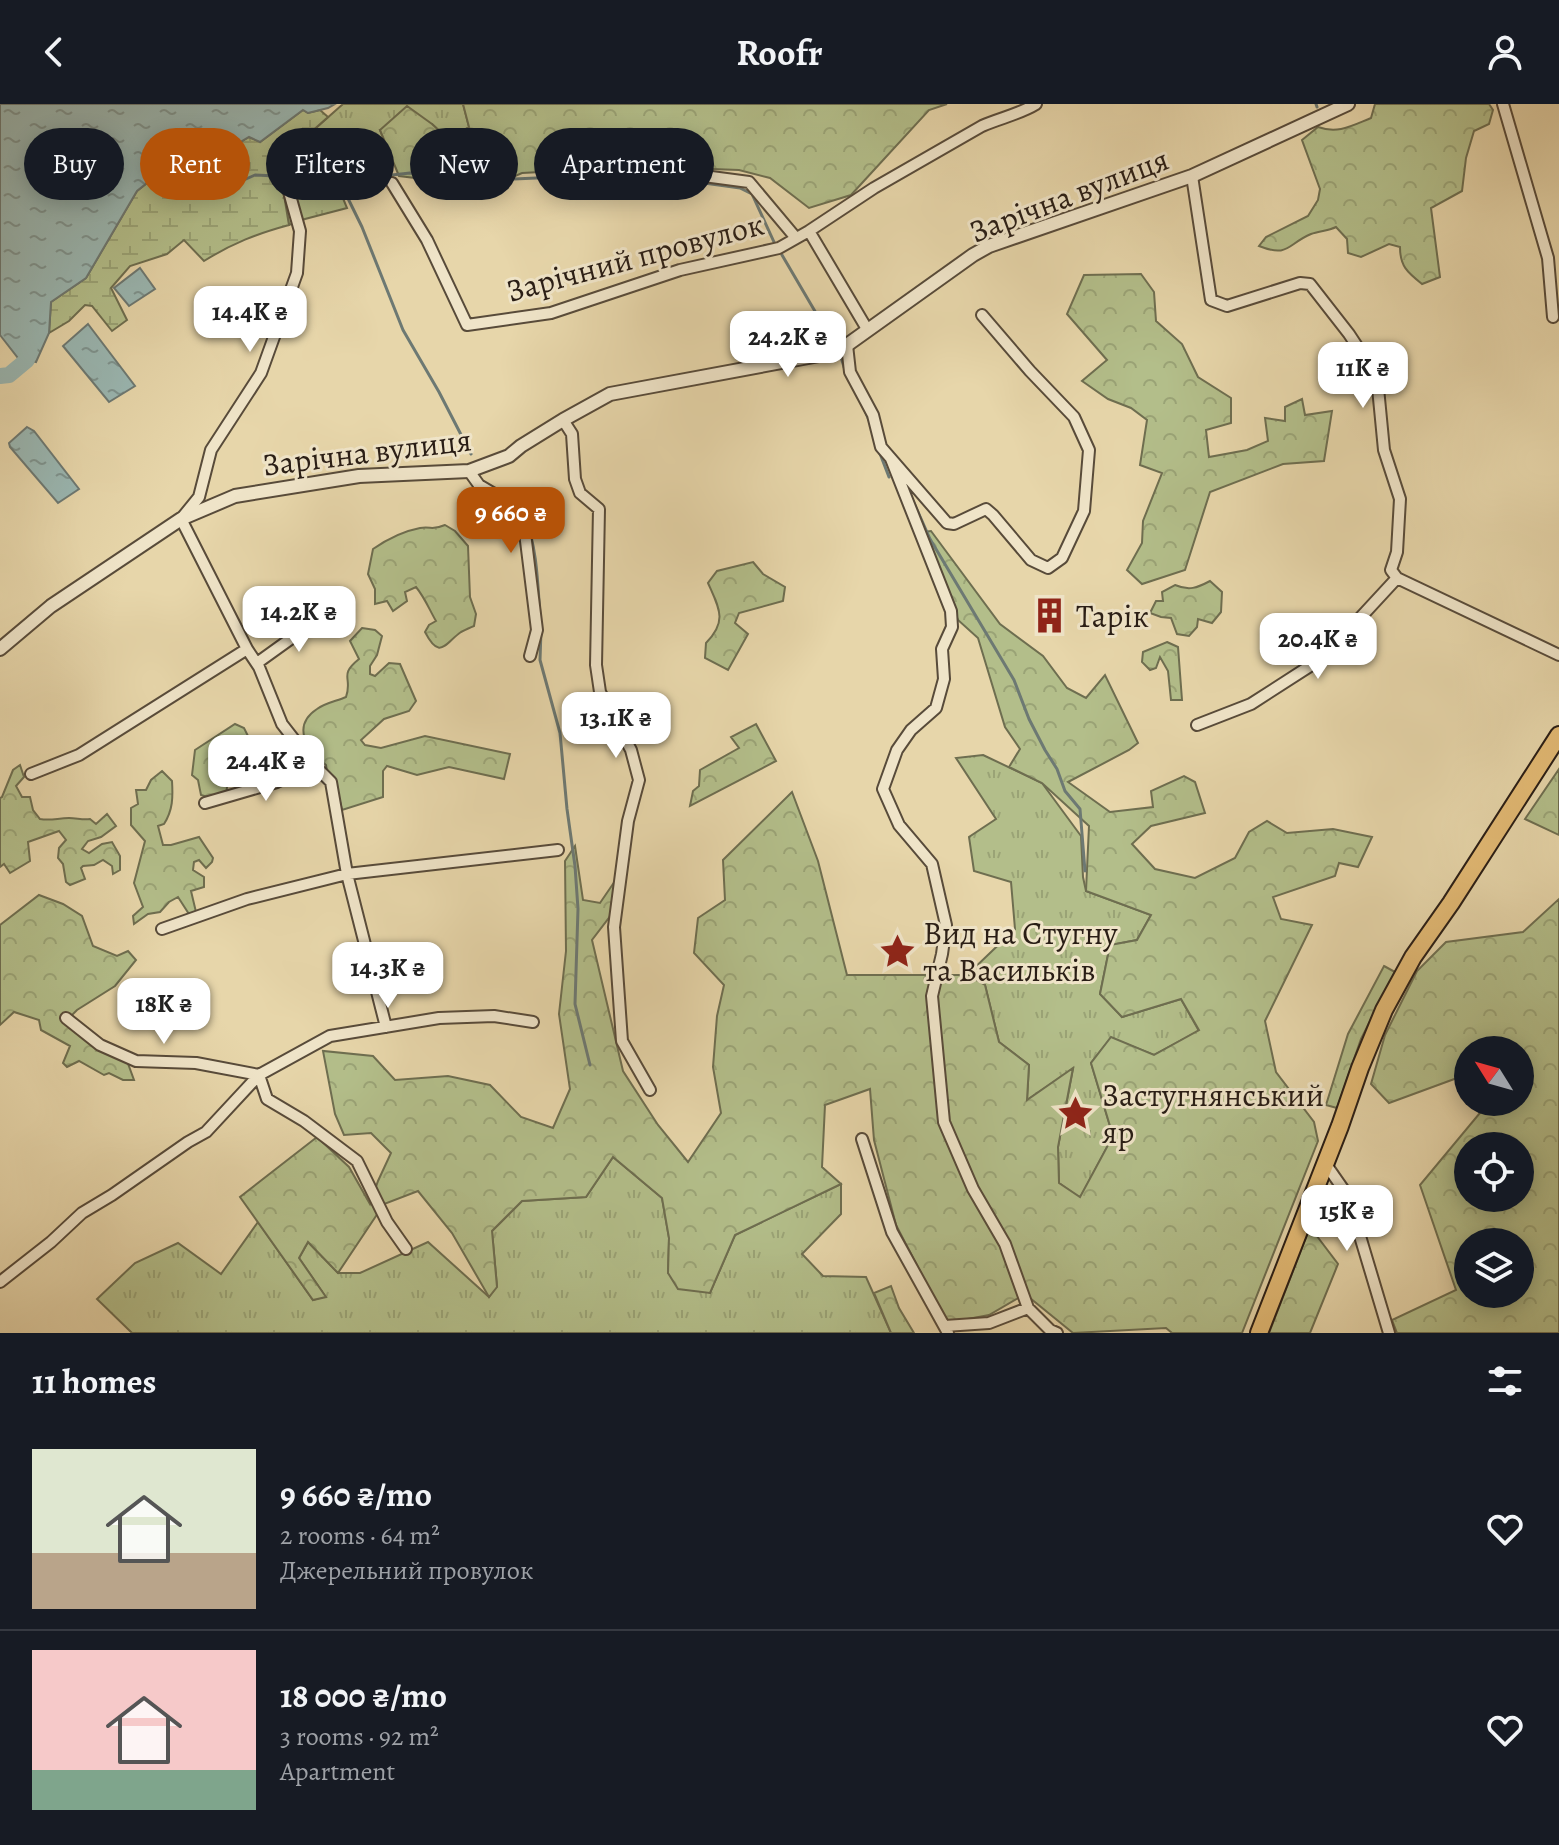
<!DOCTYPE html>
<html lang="en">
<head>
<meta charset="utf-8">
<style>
  :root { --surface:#171b24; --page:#20242c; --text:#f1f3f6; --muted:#9ea1a6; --line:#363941; --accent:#b45309 }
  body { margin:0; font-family:Alegreya,serif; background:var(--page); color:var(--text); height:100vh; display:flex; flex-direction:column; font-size:30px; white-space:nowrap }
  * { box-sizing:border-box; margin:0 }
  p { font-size:26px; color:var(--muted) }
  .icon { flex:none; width:44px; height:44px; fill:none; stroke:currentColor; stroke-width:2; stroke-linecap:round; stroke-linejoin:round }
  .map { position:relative; height:1229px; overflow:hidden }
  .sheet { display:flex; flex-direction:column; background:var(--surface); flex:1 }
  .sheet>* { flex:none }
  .banner { position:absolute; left:24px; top:24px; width:800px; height:72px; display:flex; gap:16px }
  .needle { width:52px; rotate:307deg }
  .controls { position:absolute; left:1454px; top:932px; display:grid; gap:16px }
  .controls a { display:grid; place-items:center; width:80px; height:80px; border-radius:50%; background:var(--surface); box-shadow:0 4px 20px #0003; font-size:40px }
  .price { position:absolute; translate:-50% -68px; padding:0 18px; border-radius:16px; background:#fff; color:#222; font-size:26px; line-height:52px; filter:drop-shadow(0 2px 4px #0008) }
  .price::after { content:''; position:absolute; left:50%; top:48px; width:24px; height:18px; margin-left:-12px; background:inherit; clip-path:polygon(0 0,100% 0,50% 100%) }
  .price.on { background:var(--accent); color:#fff }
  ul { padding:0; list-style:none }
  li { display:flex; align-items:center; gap:24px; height:200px; padding:0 32px }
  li+li { border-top:2px solid var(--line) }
  li span { display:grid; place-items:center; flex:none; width:224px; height:160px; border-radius:0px; color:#555 }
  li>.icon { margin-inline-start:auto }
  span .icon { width:96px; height:96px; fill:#fffc; stroke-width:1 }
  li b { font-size:34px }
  h2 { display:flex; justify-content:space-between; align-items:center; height:96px; padding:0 32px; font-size:34px }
  .tag { padding:0 28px; border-radius:36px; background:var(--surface); box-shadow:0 4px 20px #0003; font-size:28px; line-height:72px }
  .tag.on { background:var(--accent); color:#fff }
  header { display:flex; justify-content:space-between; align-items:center; height:104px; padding:0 32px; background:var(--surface); font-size:36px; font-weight:700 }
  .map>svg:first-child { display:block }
</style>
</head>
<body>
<header><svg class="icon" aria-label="back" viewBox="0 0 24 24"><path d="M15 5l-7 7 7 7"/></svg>Roofr<svg class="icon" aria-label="person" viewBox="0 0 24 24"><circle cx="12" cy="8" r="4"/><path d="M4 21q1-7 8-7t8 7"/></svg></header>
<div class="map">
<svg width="1559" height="1229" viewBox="0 0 1559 1229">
  <defs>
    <pattern id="grass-tufts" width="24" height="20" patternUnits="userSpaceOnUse" patternTransform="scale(2)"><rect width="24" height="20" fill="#b3be8a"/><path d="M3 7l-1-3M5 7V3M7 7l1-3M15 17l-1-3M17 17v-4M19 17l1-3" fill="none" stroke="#9aa376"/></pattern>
    <pattern id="forest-crowns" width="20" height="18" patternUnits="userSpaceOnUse" patternTransform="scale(2)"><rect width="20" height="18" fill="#b3be8a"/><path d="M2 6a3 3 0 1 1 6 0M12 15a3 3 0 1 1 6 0" fill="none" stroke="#9aa376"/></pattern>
    <pattern id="wetland-marsh" width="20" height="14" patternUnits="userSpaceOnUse" patternTransform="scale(2)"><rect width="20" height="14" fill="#b3be8a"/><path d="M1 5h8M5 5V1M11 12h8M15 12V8" fill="none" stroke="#9aa376"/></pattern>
    <pattern id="water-ripples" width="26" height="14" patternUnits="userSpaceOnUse" patternTransform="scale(2)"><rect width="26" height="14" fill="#9ab7b2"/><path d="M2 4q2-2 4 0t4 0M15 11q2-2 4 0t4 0" fill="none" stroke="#7e9490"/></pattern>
  </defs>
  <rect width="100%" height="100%" fill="#e7d6aa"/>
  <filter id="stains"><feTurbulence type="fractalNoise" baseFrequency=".0025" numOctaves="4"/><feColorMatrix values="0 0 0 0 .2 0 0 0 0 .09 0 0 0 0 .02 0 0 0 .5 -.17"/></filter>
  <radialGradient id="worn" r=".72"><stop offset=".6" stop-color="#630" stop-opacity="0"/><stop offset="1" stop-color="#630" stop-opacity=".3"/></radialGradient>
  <path fill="url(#grass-tufts)" stroke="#6e6e50" stroke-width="2" d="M343 0H463L469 23 448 35 432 20 380 26 394 60 382 71 342 70 340 87 347 104 305 115 289 121 282 79 281 55Z
    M983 651 1042 679 1081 732 1083 773 1086 787 1151 811 1137 836 1110 841 1100 890 1122 913 1181 895 1199 927 1154 951 1111 934 1091 959 1113 1032 1080 1094 1059 1079 1058 1043 1073 965 1027 996 1029 961 999 938 985 881 967 871 1015 825 1011 778 974 767 969 733 996 715 956 654Z
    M613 1053 662 1094 669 1134 668 1169 710 1189 735 1131 841 1080V1110L802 1150 823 1172 866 1173 891 1229H132L97 1195 135 1159 178 1139 221 1170 258 1118 313 1196 325 1192 299 1154 308 1138 338 1169H360L428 1138 489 1193 497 1182 492 1127 522 1097 586 1093Z"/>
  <path fill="url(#forest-crowns)" stroke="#6e6e50" stroke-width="2" fill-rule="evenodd" d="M463 0H947L929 6 851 91 809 104 770 74 739 66 684 64 622 48 602 52 596 65 522 69 490 83 399 72 380 26 407 2 432 20 448 35 469 23Z
    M1375 0H1489L1493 6 1489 20 1474 27 1466 54 1462 87 1431 104 1440 173 1422 180C1407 168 1400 162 1400 143L1389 140 1361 153 1348 149 1347 135 1336 123C1328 127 1319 127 1311 130 1287 140 1289 154 1259 142L1266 133 1308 112 1318 96 1320 85 1302 36 1318 23C1338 30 1351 22 1371 14Z
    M1141 170 1154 188 1156 217 1182 240 1198 273 1231 294V319L1206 326 1209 353 1247 346 1268 337 1265 314 1285 317V303L1302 295 1305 311 1332 307 1324 357 1283 360 1210 388 1185 466 1142 480 1127 466 1142 439 1143 417 1162 369 1140 361 1147 316 1131 304 1108 295 1082 277 1107 256 1067 210 1084 171Z
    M445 421 455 427 468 442 470 493 476 510 474 522C469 524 465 526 461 528 445 539 440 557 425 528L429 521 436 517C429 505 425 494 416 483L405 488 407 497 393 507 387 497 375 500V485L368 470 373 445C386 436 404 427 420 424 432 422 431 427 445 421Z
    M931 427 1000 520 1043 552 1067 584 1086 594 1105 571 1138 639 1129 646 1068 678 1110 708 1153 703 1151 687 1184 672 1195 678 1205 709 1151 722 1132 740 1155 765 1195 774 1235 754 1249 728 1267 717 1287 729 1333 725 1372 733 1358 763 1339 759 1335 772 1273 793 1281 815 1312 821 1265 917 1276 968 1314 1018 1318 1037 1242 1229H1172L1166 1224 1073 1229 1025 1190 989 1211 947 1219 896 1121 874 1036 870 985 825 1001 822 1063 841 1080 735 1131 710 1189 678 1185 668 1169 669 1134 662 1094 613 1053 586 1093 522 1097 492 1127 497 1183 489 1193 452 1129 418 1087 384 1100 338 1169 308 1138 299 1154 326 1193 313 1196 240 1093 317 1033 349 1063 370 1100 378 1077 391 1049 371 1029 344 1031 335 1010 323 947 373 952 395 976 448 972 490 981 521 1013 553 1024 570 985 559 910 566 847 565 757 575 742 583 796 600 799 615 777 611 811 592 836 623 967 658 1021 688 1058 721 1009 713 963 717 912 724 881 694 849 698 814 725 796 723 756 792 688 818 757 847 871H967L985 881 999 938 1029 961 1027 996 1073 964 1058 1043 1059 1079 1080 1093 1113 1032 1091 959 1111 933 1154 951 1199 926 1181 895 1122 913 1100 890 1110 841 1137 836 1151 811 1086 787 1089 722 1042 679 1009 663 1020 645 1005 623 978 534 958 516 922 428Z
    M753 458 763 470 785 483 783 497 739 509 735 519 748 530 728 566 705 554 706 539C728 517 719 504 708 479L717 467Z
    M1210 477 1222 488 1221 508 1212 519 1198 515 1197 523 1189 532 1177 530 1171 514 1161 513 1150 509 1156 497H1163L1162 488 1175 481C1189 487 1197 484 1210 477Z
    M362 524 375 526 382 532 377 551 370 562V570L375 572 389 559 400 560 416 597 409 607 384 615 361 636 365 641 381 644 425 632 510 650 504 675 449 663 417 671 387 662 383 667V693L342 706 335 676 327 668 326 661C307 647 291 622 317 605 325 599 337 597 346 593 353 573 338 572 359 555L350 537Z
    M1167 538 1178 543 1182 596H1171L1168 567 1160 553 1156 564 1150 566 1142 558 1143 548Z
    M235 620 244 624 251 638 229 665 226 692 208 693 201 691 198 676 192 671 195 646Z
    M756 620 776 657 690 702 693 687 699 682 700 666 739 644 731 633Z
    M20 661 24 673 16 682 22 693H30L33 706 40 715C51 717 58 714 69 714 77 714 82 716 90 715L96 720 107 710 116 722 101 733 88 737 82 745 89 749 102 740 112 738 120 752V766L113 770 112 762 103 756 94 761 83 762 81 764 85 775 70 781 66 778 63 760 58 754 59 744 66 736 59 727 28 738 30 757 10 769 4 760 0 763V694L2 693 13 666Z
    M1559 665V731L1525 715Z
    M162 667 172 677C173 693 173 706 164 720L158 722 163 741H171L199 733 213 754 212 758 206 764 199 756 194 758 193 766 204 773V783L191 787 196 808 189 810 178 793 169 798 160 808 148 810 134 820 133 812 143 803 134 779 145 737 131 721V704L138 700 136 686H146L151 676Z
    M39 791 63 800 82 812 93 842 117 852 128 847 136 856 115 882 77 906 68 915 127 957 134 976H123L109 969 104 971 79 957 67 963 63 959 70 942 41 926 39 916 14 908 0 921V821Z
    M1559 795V1229H1397L1392 1216 1456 1186 1420 1081 1489 998H1520V946H1468V970L1389 999 1371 980 1385 931 1417 867 1446 838 1523 828ZM1468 1042H1520V1094H1468ZM1468 1138H1520V1190H1468Z
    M1384 862 1395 868 1361 935 1337 1004 1326 1001 1348 930Z
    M1310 1123 1338 1160 1310 1229H1269Z
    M891 1182 899 1204 914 1229H891L874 1189Z"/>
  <path fill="url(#wetland-marsh)" stroke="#6e6e50" stroke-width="2" d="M303 6 308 9 320 6 328 13 281 55 282 79 289 121C256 130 233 139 204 157L184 136 167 150 130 162 111 184 127 216 112 227 92 202 85 201 69 217 49 229 51 198 86 174 137 87 162 67 172 47 191 34 232 43 249 33 260 38Z"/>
  <path fill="url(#water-ripples)" stroke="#6d7973" stroke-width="2" d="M0 0H335L328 4 308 9 303 6 260 38 249 33 232 43 191 34 172 47 162 67 137 87 86 174 51 198 49 229 36 258 18 254 0 231Z
    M140 164 155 185 129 202 114 184Z
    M88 220 135 282 109 298 63 242Z
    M27 323 34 327 79 385 58 399 10 343 9 339Z"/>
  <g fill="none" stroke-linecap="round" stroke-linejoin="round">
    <path stroke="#6d7973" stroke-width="3" d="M1316 0 1317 3
      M189 34 200 60 219 87 255 71 319 74 337 72 362 123 403 226 439 288 471 350
      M337 72 365 74 410 69 490 76 605 71 654 72 740 84 752 90 774 138
      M782 151 833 238
      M841 253 845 266
      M863 302 871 321
      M879 347 889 373
      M914 399 930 435 1014 576 1029 615 1045 646 1057 665 1065 687 1080 705 1085 767
      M526 420C537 440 538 487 540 511
      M541 526 540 556 560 629 567 705 575 762 578 805 575 900 590 961"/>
    <path stroke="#9ab7b2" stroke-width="16" d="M0 272 9 271 27 256 32 234"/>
    <defs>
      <path id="minor" d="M1503 0 1548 154 1553 213
        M621 61 749 78 796 134
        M1192 72 1211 196 1227 202 1300 179 1310 180 1349 230 1374 268 1378 284 1384 346 1400 395 1397 448 1391 466 1397 474 1559 551
        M286 77 300 127 297 169 261 269 211 346 199 393 181 415 247 545 259 563 282 620 314 661 331 678 347 770 386 923
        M392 79 427 136 467 221 551 209 680 166 779 144 809 127 874 84 982 22C1000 14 1020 10 1036 0
        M809 127 867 225
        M847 241 850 268 873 311 881 343 947 419 954 420 986 405 993 411 1031 456 1048 464 1062 454 1084 407 1089 346 1074 313 1030 267 982 211
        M563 316 572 330 575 375 580 389 599 405 596 561 600 588 631 646 639 676 628 717 614 823 622 937 650 986
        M891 355 951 507 952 523 942 545 944 575 936 604 911 626 897 646 883 685 899 721 932 760 946 821 942 850 932 892 944 1018 973 1085 1005 1140 1028 1204
        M469 367 479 381 501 394 516 409 525 429 537 526 530 552
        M257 559 321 513
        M1197 621 1251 600 1324 553 1397 474
        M31 670 79 651 247 545
        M205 699 277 678 314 661
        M162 825 247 795 347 770 558 746
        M66 914 100 941 136 957 196 959 259 971
        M259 971 267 995 304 1017 357 1057 387 1118 406 1145
        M862 1035 892 1128 948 1229
        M1325 1059 1348 1092 1389 1229
        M0 1178 51 1138 82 1109 112 1091 188 1038 206 1028 259 971 330 932 439 914 494 912 533 918
        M945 1222 989 1219 1028 1204 1050 1226 1057 1229"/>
      <path id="tertiary" d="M0 545 51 502 181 415 235 392 359 372 469 367 509 352 521 342 563 316 610 290 830 249 847 241 973 151 989 142 1192 72 1348 0"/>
      <path id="primary" d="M1259 1229 1340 1022 1360 964 1384 906 1413 853 1451 799 1559 631"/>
    </defs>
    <use href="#minor" stroke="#584b3a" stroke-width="14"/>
    <use href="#tertiary" stroke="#584b3a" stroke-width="16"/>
    <use href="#primary" stroke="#291d15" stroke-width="20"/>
    <use href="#minor" stroke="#efe4c8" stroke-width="10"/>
    <use href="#tertiary" stroke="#efe4c8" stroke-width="12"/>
    <use href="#primary" stroke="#e4bb75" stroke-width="16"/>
  </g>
  <defs>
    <symbol id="building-bare" viewBox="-9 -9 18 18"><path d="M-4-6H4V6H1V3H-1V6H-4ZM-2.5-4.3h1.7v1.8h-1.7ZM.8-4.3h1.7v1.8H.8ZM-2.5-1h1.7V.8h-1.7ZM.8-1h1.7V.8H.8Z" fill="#8f2418" stroke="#efe4c8" stroke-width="2.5" paint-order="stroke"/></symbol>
    <symbol id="sight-bare" viewBox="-9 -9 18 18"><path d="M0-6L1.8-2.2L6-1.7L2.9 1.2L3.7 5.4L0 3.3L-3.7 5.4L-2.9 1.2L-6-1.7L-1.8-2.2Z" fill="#8f2418" stroke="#efe4c8" stroke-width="2.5" paint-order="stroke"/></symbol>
  </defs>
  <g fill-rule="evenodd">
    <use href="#building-bare" x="1024" y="486" width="51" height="51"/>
    <use href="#sight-bare" x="872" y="822" width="51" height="51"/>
    <use href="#sight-bare" x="1050" y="984" width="51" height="51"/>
  </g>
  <g text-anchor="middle" stroke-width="6" stroke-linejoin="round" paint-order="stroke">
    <g font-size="32" fill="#291d15" stroke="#efe4c8">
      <text transform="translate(1069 91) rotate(-21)" y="11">Зарічна вулиця</text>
      <text transform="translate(635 153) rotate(-15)" y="11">Зарічний провулок</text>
      <text transform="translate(367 348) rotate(-7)" y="11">Зарічна вулиця</text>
    </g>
    <g font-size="32" fill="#291d15" stroke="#efe4c8" text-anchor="start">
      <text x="1076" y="523">Тарік</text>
      <text x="923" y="840">Вид на Стугну<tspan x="923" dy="37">та Васильків</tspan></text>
      <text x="1102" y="1002">Застугнянський<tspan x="1102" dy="37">яр</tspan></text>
    </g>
  </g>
  <rect width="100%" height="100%" filter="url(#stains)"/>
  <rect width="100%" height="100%" fill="url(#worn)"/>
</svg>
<div class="controls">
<a><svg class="needle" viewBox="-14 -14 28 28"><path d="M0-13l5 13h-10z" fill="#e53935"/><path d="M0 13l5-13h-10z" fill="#9ea1a6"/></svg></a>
<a><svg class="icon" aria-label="locate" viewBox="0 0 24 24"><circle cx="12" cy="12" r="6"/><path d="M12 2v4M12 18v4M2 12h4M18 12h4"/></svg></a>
<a><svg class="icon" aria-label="layers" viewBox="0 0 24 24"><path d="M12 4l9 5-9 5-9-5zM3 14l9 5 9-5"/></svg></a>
</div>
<b class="price" style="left:250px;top:250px">14.4K ₴</b>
<b class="price" style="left:788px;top:275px">24.2K ₴</b>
<b class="price" style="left:1363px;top:306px">11K ₴</b>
<b class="price on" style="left:511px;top:451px">9 660 ₴</b>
<b class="price" style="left:299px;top:550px">14.2K ₴</b>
<b class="price" style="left:1318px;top:577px">20.4K ₴</b>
<b class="price" style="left:616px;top:656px">13.1K ₴</b>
<b class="price" style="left:266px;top:699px">24.4K ₴</b>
<b class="price" style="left:388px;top:906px">14.3K ₴</b>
<b class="price" style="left:164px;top:942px">18K ₴</b>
<b class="price" style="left:1347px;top:1149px">15K ₴</b>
<div class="banner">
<a class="tag">Buy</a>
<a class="tag on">Rent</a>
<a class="tag">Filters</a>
<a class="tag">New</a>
<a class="tag">Apartment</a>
</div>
</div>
<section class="sheet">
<h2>11 homes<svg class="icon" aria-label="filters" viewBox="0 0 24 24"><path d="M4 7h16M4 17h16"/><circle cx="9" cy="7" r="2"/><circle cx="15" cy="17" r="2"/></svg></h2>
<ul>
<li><span style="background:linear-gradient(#dfe7d0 65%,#b9a48a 0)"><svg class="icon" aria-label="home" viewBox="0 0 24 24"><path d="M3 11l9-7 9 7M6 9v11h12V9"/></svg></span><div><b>9 660 ₴/mo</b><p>2 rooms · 64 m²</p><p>Джерельний провулок</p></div><svg class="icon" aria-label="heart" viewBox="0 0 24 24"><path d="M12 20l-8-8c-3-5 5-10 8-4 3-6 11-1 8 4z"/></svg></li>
<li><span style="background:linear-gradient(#f6c9c9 75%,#7fa58c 0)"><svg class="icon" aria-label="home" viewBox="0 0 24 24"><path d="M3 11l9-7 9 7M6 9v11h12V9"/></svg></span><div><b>18 000 ₴/mo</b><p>3 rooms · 92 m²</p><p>Apartment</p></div><svg class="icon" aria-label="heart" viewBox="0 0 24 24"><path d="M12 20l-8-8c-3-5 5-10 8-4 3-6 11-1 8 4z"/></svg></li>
</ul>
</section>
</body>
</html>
